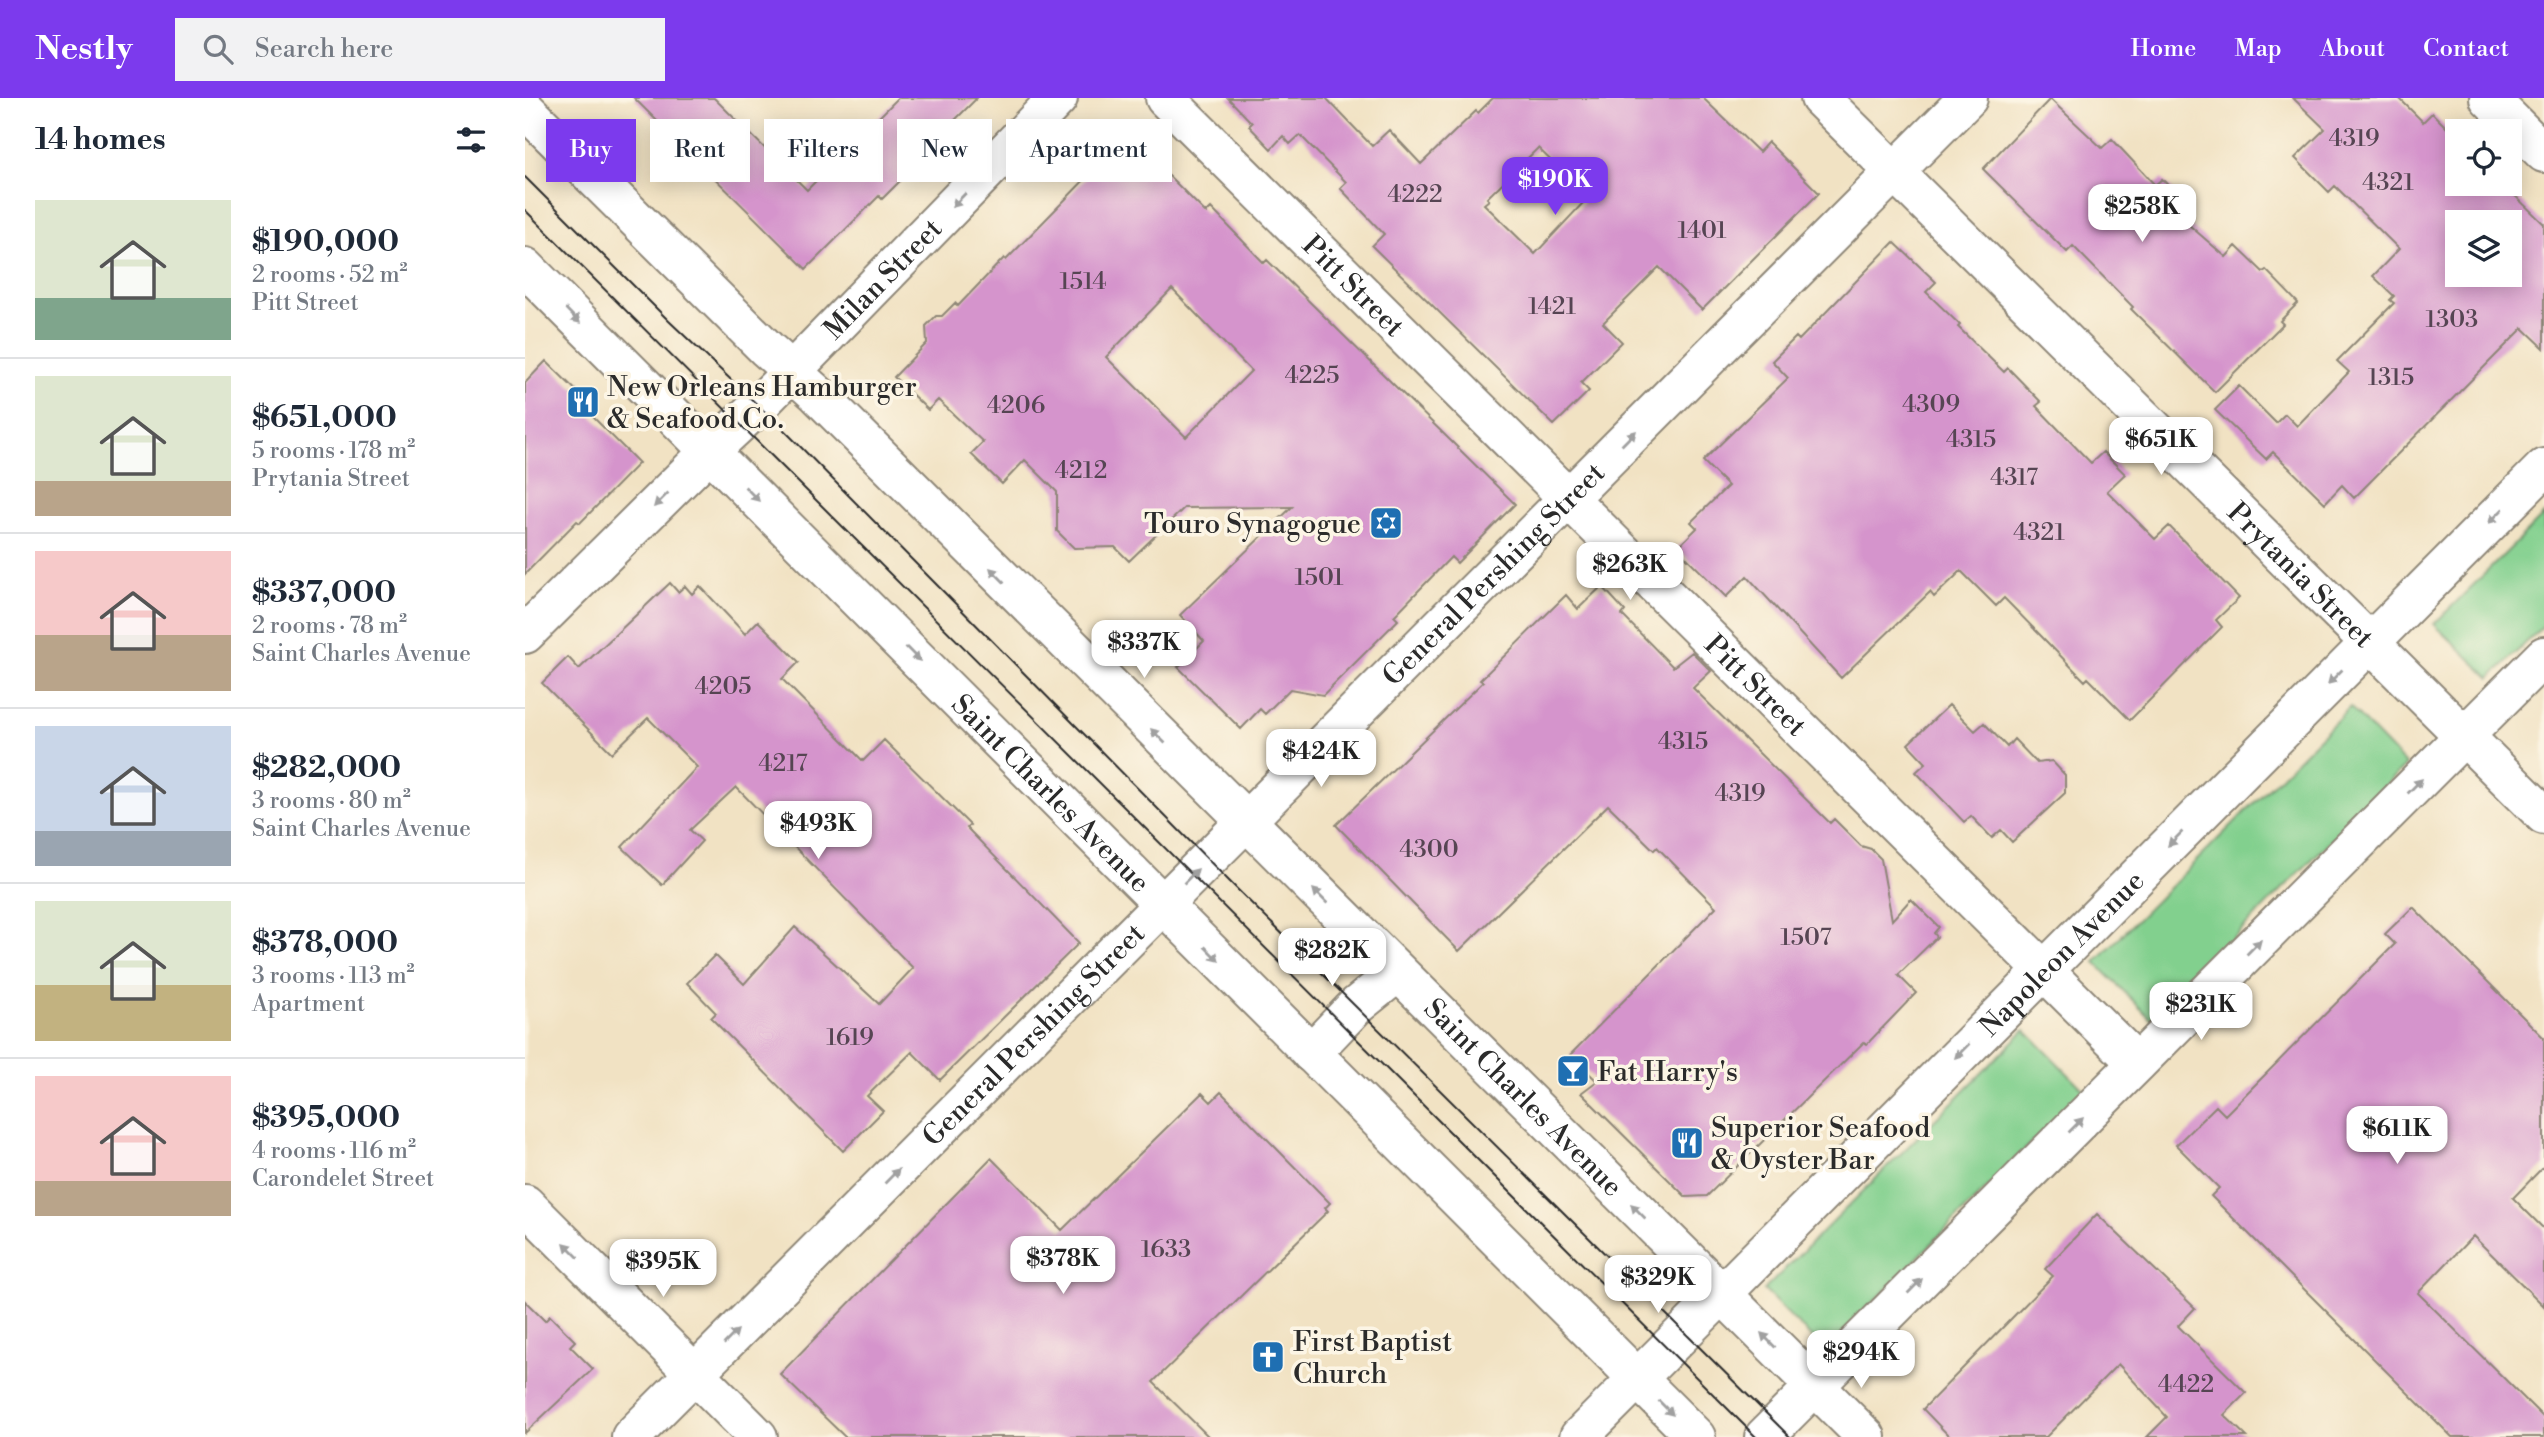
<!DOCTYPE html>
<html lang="en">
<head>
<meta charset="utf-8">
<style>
  :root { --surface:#fff; --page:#f2f2f3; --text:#1f2937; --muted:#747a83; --line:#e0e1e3; --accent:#7c3aed }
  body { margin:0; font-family:"Libre Bodoni",serif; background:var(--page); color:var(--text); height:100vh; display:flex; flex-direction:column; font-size:26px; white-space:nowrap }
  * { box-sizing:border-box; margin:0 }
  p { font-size:23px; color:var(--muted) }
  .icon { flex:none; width:38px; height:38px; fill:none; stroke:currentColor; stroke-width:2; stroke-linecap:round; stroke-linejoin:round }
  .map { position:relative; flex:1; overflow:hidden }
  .side { display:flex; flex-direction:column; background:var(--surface); width:525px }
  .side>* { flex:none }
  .banner { position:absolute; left:21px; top:21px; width:665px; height:63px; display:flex; gap:14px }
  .tools { position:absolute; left:1920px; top:21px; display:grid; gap:14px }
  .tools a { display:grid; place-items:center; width:77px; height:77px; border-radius:0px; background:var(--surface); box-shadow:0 4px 18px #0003; font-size:35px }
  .price { position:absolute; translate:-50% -60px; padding:0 16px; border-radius:14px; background:#fff; color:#222; font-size:23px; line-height:46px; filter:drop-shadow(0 2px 4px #0008) }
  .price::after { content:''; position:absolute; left:50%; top:42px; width:21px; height:16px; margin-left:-10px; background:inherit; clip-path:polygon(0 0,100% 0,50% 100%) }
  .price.selected { background:var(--accent); color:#fff }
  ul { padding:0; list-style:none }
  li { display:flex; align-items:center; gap:21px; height:175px; padding:0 35px }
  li+li { border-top:2px solid var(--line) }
  li span { display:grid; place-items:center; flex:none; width:196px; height:140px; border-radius:0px; color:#555 }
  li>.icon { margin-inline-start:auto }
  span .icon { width:84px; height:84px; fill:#fffc; stroke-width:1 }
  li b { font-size:30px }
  h2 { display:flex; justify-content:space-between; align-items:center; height:84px; padding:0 35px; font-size:30px }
  .chip { padding:0 24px; border-radius:0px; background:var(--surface); box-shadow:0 4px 18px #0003; font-size:24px; line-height:63px }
  .chip.selected { background:var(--accent); color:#fff }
  header { display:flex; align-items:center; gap:42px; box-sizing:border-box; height:98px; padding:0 35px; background:var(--accent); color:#fff }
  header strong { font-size:33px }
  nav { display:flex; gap:38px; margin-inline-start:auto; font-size:24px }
  .search { width:490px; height:63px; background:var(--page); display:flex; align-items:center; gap:18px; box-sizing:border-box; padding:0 24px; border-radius:0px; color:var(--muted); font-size:26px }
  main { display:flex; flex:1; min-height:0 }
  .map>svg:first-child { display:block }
</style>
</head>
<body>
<header>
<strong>Nestly</strong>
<div class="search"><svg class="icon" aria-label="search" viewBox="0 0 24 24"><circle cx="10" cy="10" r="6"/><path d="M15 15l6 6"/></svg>Search here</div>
<nav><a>Home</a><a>Map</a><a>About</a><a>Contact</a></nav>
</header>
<main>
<section class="side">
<h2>14 homes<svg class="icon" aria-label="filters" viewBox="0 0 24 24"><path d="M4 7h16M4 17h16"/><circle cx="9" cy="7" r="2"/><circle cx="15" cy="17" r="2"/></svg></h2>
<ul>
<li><span style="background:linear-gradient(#dfe7d0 70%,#7fa58c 0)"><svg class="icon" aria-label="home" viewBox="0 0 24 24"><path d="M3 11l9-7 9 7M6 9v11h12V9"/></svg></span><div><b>$190,000</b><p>2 rooms · 52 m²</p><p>Pitt Street</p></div></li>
<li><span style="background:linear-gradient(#dfe7d0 75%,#b9a48a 0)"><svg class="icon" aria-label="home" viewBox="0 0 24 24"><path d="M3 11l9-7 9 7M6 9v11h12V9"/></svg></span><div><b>$651,000</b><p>5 rooms · 178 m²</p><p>Prytania Street</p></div></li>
<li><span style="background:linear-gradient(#f6c9c9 60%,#b9a48a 0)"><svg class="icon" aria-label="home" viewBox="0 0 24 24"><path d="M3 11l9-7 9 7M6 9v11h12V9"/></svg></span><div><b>$337,000</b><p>2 rooms · 78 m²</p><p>Saint Charles Avenue</p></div></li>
<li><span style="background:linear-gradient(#c9d6e8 75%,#9aa5b1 0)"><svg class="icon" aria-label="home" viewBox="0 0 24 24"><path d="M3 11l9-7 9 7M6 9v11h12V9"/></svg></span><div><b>$282,000</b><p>3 rooms · 80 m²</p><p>Saint Charles Avenue</p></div></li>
<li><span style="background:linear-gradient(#dfe7d0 60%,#c2b280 0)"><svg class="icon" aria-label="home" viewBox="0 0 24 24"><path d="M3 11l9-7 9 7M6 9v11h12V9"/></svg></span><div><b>$378,000</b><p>3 rooms · 113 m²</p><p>Apartment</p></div></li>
<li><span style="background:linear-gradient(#f6c9c9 75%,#b9a48a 0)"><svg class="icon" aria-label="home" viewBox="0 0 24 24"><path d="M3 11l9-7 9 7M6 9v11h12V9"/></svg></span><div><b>$395,000</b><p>4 rooms · 116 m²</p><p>Carondelet Street</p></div></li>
</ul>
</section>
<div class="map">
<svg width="2019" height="1339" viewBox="0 0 2019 1339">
  <rect width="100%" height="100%" fill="#fcf5e5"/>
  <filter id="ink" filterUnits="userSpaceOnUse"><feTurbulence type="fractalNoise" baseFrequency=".0143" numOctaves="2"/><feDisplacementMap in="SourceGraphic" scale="14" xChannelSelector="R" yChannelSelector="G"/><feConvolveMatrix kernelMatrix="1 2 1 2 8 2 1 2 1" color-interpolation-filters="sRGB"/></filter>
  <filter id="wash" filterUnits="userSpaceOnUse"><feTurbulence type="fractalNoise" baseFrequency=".00686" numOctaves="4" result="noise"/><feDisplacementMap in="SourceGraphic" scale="28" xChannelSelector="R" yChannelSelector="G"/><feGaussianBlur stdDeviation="1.57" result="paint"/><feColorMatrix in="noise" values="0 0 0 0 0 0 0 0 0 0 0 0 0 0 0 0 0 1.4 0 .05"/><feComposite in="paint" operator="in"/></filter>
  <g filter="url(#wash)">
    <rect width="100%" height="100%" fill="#f1e2c3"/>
    <path fill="#82d08e" stroke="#567e5c" stroke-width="2" d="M2019 417V527L1965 580 1909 526Z
      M1825 609 1881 667 1627 922 1570 864Z
      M1500 932 1559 992 1300 1253 1239 1192Z"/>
    <g id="blocks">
      <path fill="#d594cc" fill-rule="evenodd" d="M109 0H189L282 92 373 0H452L422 30 425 33 357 101 354 98 281 171Z
        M703 0H801L847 48 864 32 896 66 951 13 953 15 968 0H1178L1234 54 1243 44 1294 95 1177 212 1134 169 1078 225 1097 244 1056 285 1064 293 1029 327 847 148 859 136 815 90 821 84 775 37 765 46 758 38 746 51 724 28 727 25ZM1013 50 1043 79 1059 104 1010 156 959 106 964 102 962 100Z
        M1768 0H1874L1898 24 1907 15 1932 40V86H1978L2019 126V250L1998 230 1829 400 1817 387 1800 405 1748 354 1741 361 1690 312 1714 288 1751 325 1760 316 1772 328 1824 274 1812 263 1869 205 1865 202 1869 198 1848 178 1874 151 1810 88 1804 94 1770 60 1800 31ZM1932 124H1984V177H1932Z
        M1525 1 1577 50 1587 41 1630 87 1637 81 1659 104 1649 114 1701 159 1711 148 1738 174 1741 172 1773 205 1755 223 1758 226 1690 294 1606 211 1608 209 1548 148 1542 154 1458 71Z
        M595 42 630 77 636 70 681 115 686 110 739 165 742 162 990 406 932 465 926 459 869 518 873 522 798 597 765 591 740 616 735 611 716 631 653 569 679 543 655 517 767 409 659 410 604 463 590 449 549 450 532 433V394L500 362 477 386 446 356 458 344 413 302 403 312 369 279 402 245 401 228 411 218H417L430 205 433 208 479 160 481 162 572 69 571 67ZM647 191 726 273 661 339 581 259Z
        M1369 144 1411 184 1401 194 1435 227 1433 229 1479 274 1483 270 1516 304 1511 308 1566 365 1578 354 1600 376 1582 393 1630 441 1644 428 1714 500 1691 522 1697 529 1605 622 1563 580 1560 583 1479 500 1471 508 1436 473 1409 499 1405 494 1316 580 1222 478 1201 499 1152 450 1172 430 1166 424 1203 388 1178 363 1263 280 1247 263 1271 239 1274 242Z
        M21 263 71 312 66 317 114 365 55 425 52 423 0 476V285Z
        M145 485 153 494 160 488 167 496 175 488 220 536 233 523 274 564 257 581 338 663 359 642 445 727 442 730 554 845 415 982 387 954 342 998 358 1013 318 1053 186 920 191 915 162 885 190 857 219 886 270 829 354 906 388 870 211 689 165 732 177 743 137 787 97 749 172 669 123 620 87 655 17 585 43 559 54 571Z
        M1077 488 1100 513 1097 517 1148 569 1167 554 1186 573 1168 590 1305 725 1309 721 1336 748 1346 751 1356 761 1367 822 1386 801 1414 829 1409 835 1412 839 1373 877 1391 895 1342 946 1339 944 1182 1098 1161 1099 1056 995 1072 983 1045 957 1191 809 1132 749 1129 752 1083 707 934 853 811 727 958 584 955 582 1041 497 1053 511Z
        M1424 607 1450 633 1459 625 1482 649 1489 641 1512 665 1527 663 1540 677V695L1487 744 1476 732 1467 740 1446 718 1439 724 1391 674 1401 665 1383 646Z
        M1888 809 2019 940V1068L1988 1100 2019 1131V1208L1948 1138 1893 1195 2019 1320V1339H1927L1686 1098 1694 1090 1651 1047 1691 1008 1700 1017 1870 846 1860 836Z
        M696 994 805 1105 800 1110 803 1113 628 1284 684 1339H320L255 1276 466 1060 537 1132 677 995 686 1004Z
        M1572 1116 1670 1210 1653 1228 1721 1295 1699 1317 1722 1339H1622L1642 1319 1593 1266 1521 1339H1425L1398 1311 1528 1178 1520 1171Z
        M0 1203 20 1223 25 1218 50 1243 45 1248 68 1271 0 1335Z"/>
    </g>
  </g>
  <g filter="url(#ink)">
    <use href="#blocks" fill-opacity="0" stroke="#8e8677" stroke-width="2"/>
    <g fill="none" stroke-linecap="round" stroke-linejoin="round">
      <defs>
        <g id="minor">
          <path id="s1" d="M640 0 1612 965"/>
          <path id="s2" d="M1295 0 2019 717"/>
          <path d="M1964 0 2019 55"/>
          <path id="s3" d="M0 536 185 353 233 308 533 0"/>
          <path d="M0 1106 233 1339"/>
          <path id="s4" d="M106 1339 1443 0"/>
        </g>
        <g id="tertiary">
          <path id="s5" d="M1197 1196 2019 370"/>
          <path d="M1290 1288 2019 558"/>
        </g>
        <g id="secondary">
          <path id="s6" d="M0 11 242 251 293 297 1341 1339"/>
          <path id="s7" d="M0 169 1171 1339"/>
          <path d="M786 955 831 908 872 875"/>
          <path d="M1054 1339 1197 1196"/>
          <path d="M1239 1339 1290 1288"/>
        </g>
      </defs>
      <use href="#minor" stroke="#8e8677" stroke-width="42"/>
      <use href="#tertiary" stroke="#8e8677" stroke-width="42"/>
      <use href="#secondary" stroke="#8e8677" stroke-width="42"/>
      <use href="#minor" stroke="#fff" stroke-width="38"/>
      <use href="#tertiary" stroke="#fff" stroke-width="38"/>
      <use href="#secondary" stroke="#fff" stroke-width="38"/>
      <path stroke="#2b2b2b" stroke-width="2" d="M0 79 144 223 258 331 711 790 1265 1339
        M0 112 1231 1339"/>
    </g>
    <defs><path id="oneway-solid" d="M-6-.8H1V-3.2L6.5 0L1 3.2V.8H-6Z" transform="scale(1.75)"/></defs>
    <g fill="#a0a0a0">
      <use href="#oneway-solid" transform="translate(434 102) rotate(134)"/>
      <use href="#oneway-solid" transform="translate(48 218) rotate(45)"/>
      <use href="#oneway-solid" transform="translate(1104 340) rotate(-45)"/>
      <use href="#oneway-solid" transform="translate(227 396) rotate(45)"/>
      <use href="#oneway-solid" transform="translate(136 402) rotate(135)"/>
      <use href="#oneway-solid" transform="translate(1971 418) rotate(135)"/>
      <use href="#oneway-solid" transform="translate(472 477) rotate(-135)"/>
      <use href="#oneway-solid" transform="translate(388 556) rotate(45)"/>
      <use href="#oneway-solid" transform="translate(1810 579) rotate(135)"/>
      <use href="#oneway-solid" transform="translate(633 638) rotate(-135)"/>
      <use href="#oneway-solid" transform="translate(1890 688) rotate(-45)"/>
      <use href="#oneway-solid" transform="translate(1650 741) rotate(135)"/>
      <use href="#oneway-solid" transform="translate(666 778) rotate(-45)"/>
      <use href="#oneway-solid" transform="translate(795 798) rotate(-135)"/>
      <use href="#oneway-solid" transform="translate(1729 849) rotate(-45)"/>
      <use href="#oneway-solid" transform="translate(687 856) rotate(45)"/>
      <use href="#oneway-solid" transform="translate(1437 953) rotate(135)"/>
      <use href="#oneway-solid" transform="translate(1551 1027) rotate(-45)"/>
      <use href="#oneway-solid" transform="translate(367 1078) rotate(-45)"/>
      <use href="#oneway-solid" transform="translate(1113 1113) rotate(-135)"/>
      <use href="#oneway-solid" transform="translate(46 1152) rotate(-135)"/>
      <use href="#oneway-solid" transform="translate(1390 1188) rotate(-45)"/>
      <use href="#oneway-solid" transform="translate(206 1239) rotate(-45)"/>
      <use href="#oneway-solid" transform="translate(1243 1242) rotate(-135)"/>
      <use href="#oneway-solid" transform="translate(1141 1310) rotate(45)"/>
    </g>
  </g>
  <defs>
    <symbol id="restaurant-square" viewBox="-11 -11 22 22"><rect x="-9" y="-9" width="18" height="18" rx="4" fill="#1f6fb2" stroke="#fcf5e5"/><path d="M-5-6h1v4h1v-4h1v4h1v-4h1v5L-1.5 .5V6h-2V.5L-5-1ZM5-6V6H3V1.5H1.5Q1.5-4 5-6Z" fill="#fff"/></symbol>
    <symbol id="synagogue-square" viewBox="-11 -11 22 22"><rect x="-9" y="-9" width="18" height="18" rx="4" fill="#1f6fb2" stroke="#fcf5e5"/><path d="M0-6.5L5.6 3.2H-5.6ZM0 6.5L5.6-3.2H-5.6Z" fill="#fff"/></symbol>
    <symbol id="bar-square" viewBox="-11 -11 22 22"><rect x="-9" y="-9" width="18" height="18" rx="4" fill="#1f6fb2" stroke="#fcf5e5"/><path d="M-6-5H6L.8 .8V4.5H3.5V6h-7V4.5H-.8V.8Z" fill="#fff"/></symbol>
    <symbol id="church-square" viewBox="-11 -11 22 22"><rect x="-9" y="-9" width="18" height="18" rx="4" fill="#1f6fb2" stroke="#fcf5e5"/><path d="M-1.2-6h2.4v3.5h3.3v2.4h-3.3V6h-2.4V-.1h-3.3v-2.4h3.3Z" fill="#fff"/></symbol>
  </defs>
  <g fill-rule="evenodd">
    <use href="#restaurant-square" x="39" y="285" width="38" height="38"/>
    <use href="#synagogue-square" x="842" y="406" width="38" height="38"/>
    <use href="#bar-square" x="1029" y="954" width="38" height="38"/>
    <use href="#restaurant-square" x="1143" y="1026" width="38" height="38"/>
    <use href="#church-square" x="724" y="1240" width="38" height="38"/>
  </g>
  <g text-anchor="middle" stroke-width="7" stroke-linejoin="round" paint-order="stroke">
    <g font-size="24" fill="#564553">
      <text x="1829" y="48">4319</text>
      <text x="1863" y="92">4321</text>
      <text x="890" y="104">4222</text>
      <text x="1177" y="140">1401</text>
      <text x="558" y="191">1514</text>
      <text x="1027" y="216">1421</text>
      <text x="1927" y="229">1303</text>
      <text x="787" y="285">4225</text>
      <text x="1866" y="287">1315</text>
      <text x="1406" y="314">4309</text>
      <text x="491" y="315">4206</text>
      <text x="1446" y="349">4315</text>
      <text x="556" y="380">4212</text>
      <text x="1489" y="387">4317</text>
      <text x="1514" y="442">4321</text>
      <text x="794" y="487">1501</text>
      <text x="198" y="596">4205</text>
      <text x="1158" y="651">4315</text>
      <text x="258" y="673">4217</text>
      <text x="1215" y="703">4319</text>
      <text x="904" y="759">4300</text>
      <text x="1281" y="847">1507</text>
      <text x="325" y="947">1619</text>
      <text x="641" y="1159">1633</text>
      <text x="1661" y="1294">4422</text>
    </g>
    <g font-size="28" fill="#2b2b2b" stroke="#fcf5e5">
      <text dy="10" stroke="none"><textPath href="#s3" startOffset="504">Milan Street</textPath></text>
      <text dy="10" stroke="none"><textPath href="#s1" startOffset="266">Pitt Street</textPath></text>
      <text dy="10" stroke="none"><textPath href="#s4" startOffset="1220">General Pershing Street</textPath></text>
      <text dy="10" stroke="none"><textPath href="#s2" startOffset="677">Prytania Street</textPath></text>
      <text dy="10" stroke="none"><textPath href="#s1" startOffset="833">Pitt Street</textPath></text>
      <text dy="10" stroke="none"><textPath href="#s7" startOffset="744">Saint Charles Avenue</textPath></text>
      <text dy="10" stroke="none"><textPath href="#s5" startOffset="481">Napoleon Avenue</textPath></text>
      <text dy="10" stroke="none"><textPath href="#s4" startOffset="569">General Pershing Street</textPath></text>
      <text dy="10" stroke="none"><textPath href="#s6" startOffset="1405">Saint Charles Avenue</textPath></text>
    </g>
    <g font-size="28" fill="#2b2b2b" stroke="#fcf5e5" text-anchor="start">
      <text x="82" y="298">New Orleans Hamburger<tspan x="82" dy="32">&amp; Seafood Co.</tspan></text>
      <text x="836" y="435" text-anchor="end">Touro Synagogue</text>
      <text x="1072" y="983">Fat Harry's</text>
      <text x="1186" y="1039">Superior Seafood<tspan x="1186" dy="32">&amp; Oyster Bar</tspan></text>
      <text x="768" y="1253">First Baptist<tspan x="768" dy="32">Church</tspan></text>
    </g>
  </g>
</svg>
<div class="tools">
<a><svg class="icon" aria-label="locate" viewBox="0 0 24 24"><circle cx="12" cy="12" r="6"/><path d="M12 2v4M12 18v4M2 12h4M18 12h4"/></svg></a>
<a><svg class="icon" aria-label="layers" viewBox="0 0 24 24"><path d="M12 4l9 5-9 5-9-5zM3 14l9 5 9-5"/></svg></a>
</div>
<b class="price selected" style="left:1030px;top:119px">$190K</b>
<b class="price" style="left:1617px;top:146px">$258K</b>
<b class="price" style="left:1636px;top:379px">$651K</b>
<b class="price" style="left:1105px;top:504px">$263K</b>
<b class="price" style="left:619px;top:582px">$337K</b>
<b class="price" style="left:796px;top:691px">$424K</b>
<b class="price" style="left:293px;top:763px">$493K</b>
<b class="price" style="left:807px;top:890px">$282K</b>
<b class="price" style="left:1676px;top:944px">$231K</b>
<b class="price" style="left:1872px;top:1068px">$611K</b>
<b class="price" style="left:538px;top:1198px">$378K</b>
<b class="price" style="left:138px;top:1201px">$395K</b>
<b class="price" style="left:1133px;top:1217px">$329K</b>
<b class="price" style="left:1336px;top:1292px">$294K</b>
<div class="banner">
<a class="chip selected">Buy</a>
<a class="chip">Rent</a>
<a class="chip">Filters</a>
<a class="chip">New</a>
<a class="chip">Apartment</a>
</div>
</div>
</main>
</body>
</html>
